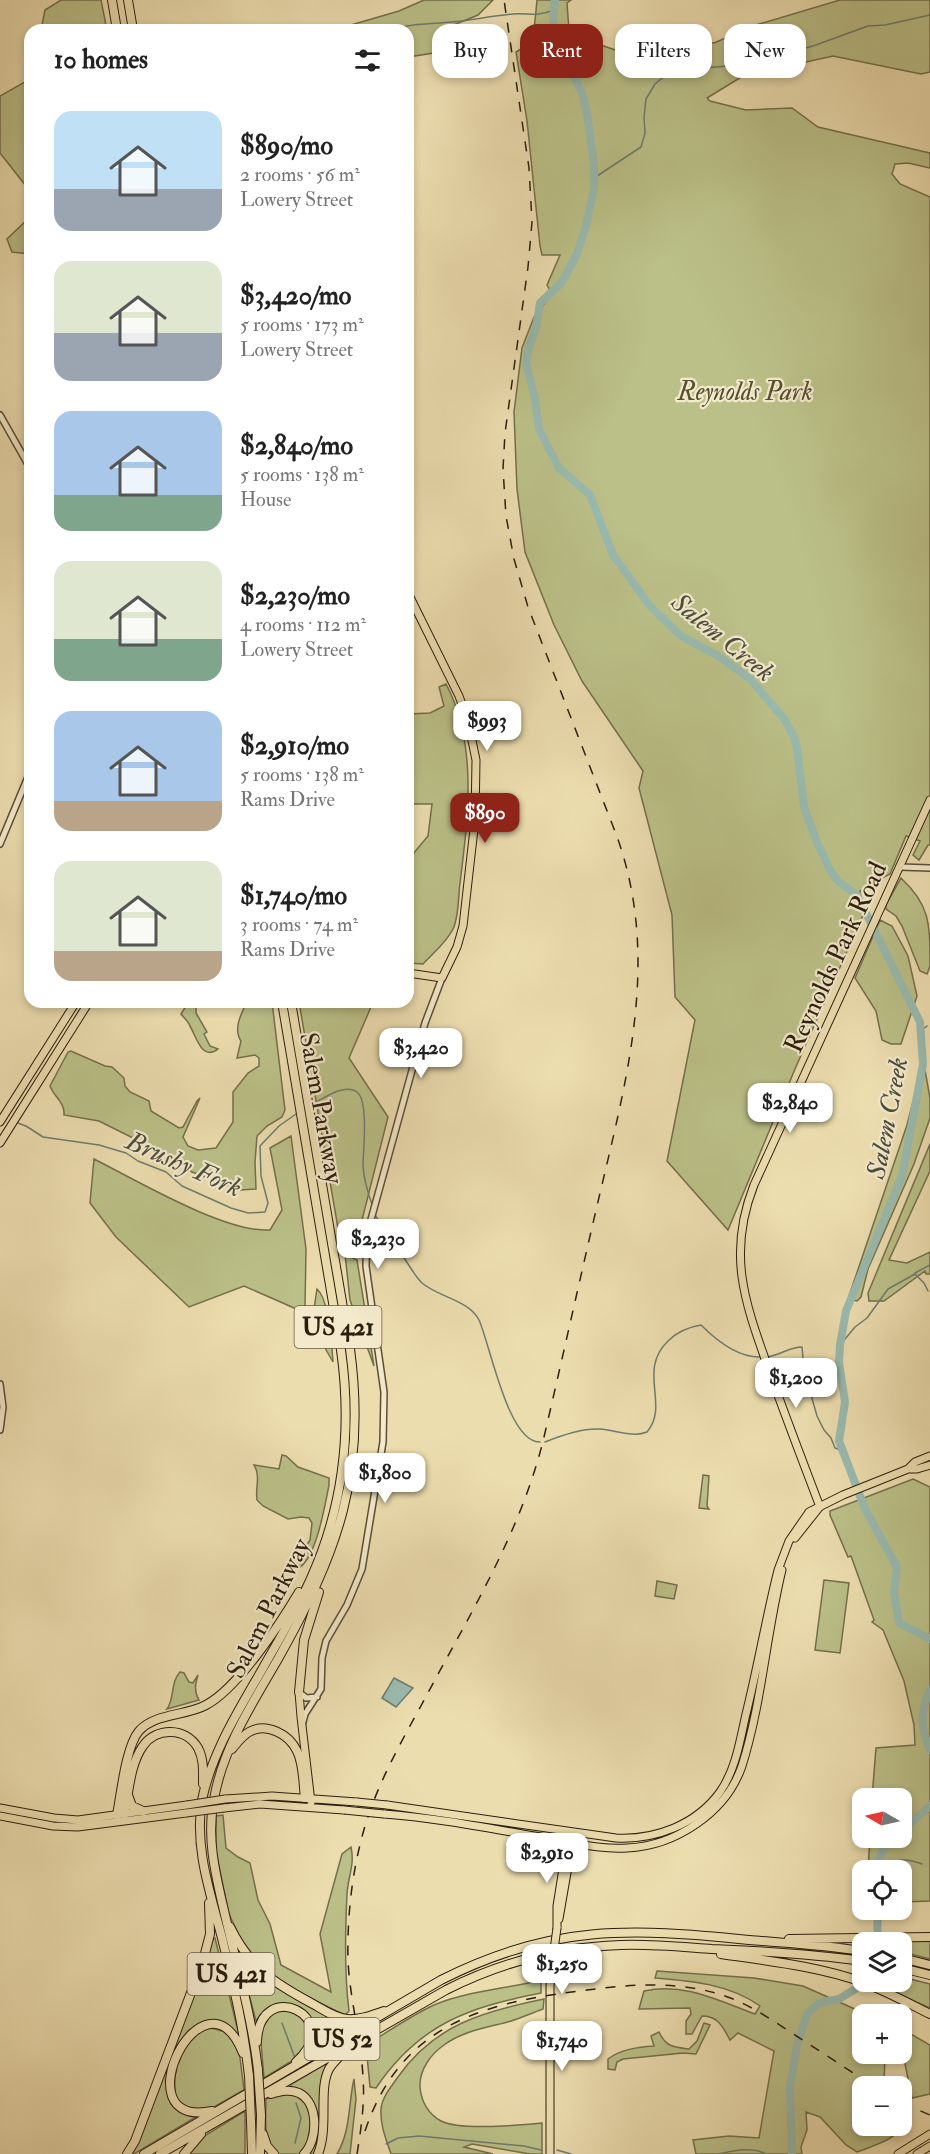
<!DOCTYPE html>
<html lang="en">
<head>
<meta charset="utf-8">
<style>
  :root { --surface:#fff; --page:#f2f2f2; --text:#222; --muted:#767676; --accent:#8f2418 }
  body { margin:0; font-family:"IM FELL Double Pica",serif; background:var(--page); color:var(--text); height:100vh; display:flex; flex-direction:column; font-size:22px; white-space:nowrap }
  * { box-sizing:border-box; margin:0 }
  p { font-size:20px; color:var(--muted) }
  .icon { flex:none; width:33px; height:33px; fill:none; stroke:currentColor; stroke-width:2; stroke-linecap:round; stroke-linejoin:round }
  .map { position:relative; flex:1; overflow:hidden }
  .details { position:absolute; left:24px; top:24px; width:390px; height:984px; display:flex; flex-direction:column; background:var(--surface); border-radius:18px; box-shadow:0 3px 9px #0003 }
  .details>* { flex:none }
  .top-card { position:absolute; left:432px; top:24px; width:408px; height:54px; display:flex; gap:12px }
  .needle { width:39px; rotate:279deg }
  .controls { position:absolute; left:852px; top:1788px; display:grid; gap:12px }
  .controls a { display:grid; place-items:center; width:60px; height:60px; border-radius:12px; background:var(--surface); box-shadow:0 3px 9px #0003; font-size:30px }
  .price { position:absolute; translate:-50% -51px; padding:0 14px; border-radius:12px; background:#fff; color:#222; font-size:20px; line-height:39px; filter:drop-shadow(0 2px 3px #0008) }
  .price::after { content:''; position:absolute; left:50%; top:36px; width:18px; height:14px; margin-left:-9px; background:inherit; clip-path:polygon(0 0,100% 0,50% 100%) }
  .price.current { background:var(--accent); color:#fff }
  ul { padding:0; list-style:none }
  li { display:flex; align-items:center; gap:18px; height:150px; padding:0 30px }
  li span { display:grid; place-items:center; flex:none; width:168px; height:120px; border-radius:18px; color:#555 }
  li>.icon { margin-inline-start:auto }
  span .icon { width:72px; height:72px; fill:#fffc; stroke-width:1 }
  li b { font-size:26px }
  h2 { display:flex; justify-content:space-between; align-items:center; height:72px; padding:0 30px; font-size:26px }
  .tag { padding:0 21px; border-radius:18px; background:var(--surface); box-shadow:0 3px 9px #0003; font-size:21px; line-height:54px }
  .tag.current { background:var(--accent); color:#fff }
  .map>svg:first-child { display:block }
</style>
</head>
<body>
<div class="map">
<svg width="930" height="2154" viewBox="0 0 930 2154">
  <rect width="100%" height="100%" fill="#ecddaf"/>
  <filter id="stains"><feTurbulence type="fractalNoise" baseFrequency=".00333" numOctaves="4"/><feColorMatrix values="0 0 0 0 .2 0 0 0 0 .09 0 0 0 0 .02 0 0 0 .5 -.17"/></filter>
  <radialGradient id="worn" r=".72"><stop offset=".6" stop-color="#630" stop-opacity="0"/><stop offset="1" stop-color="#630" stop-opacity=".3"/></radialGradient>
  <path fill="#bbc088" stroke="#736f4b" stroke-width="1.5" d="M61 0H101L107 30H41L45 10Z
    M424 0H493L478 15 451 26 446 51 408 57V30H345L344 27 399 11Z
    M537 0H571L567 3 569 30 592 42 627 54 694 41 714 43 756 25 840 0H930V72L921 74 833 56 743 76 707 98 710 101 746 110 792 108 818 127 930 153V168L908 163 895 164 892 174 900 184 930 197V845H928L919 860 913 855 920 841 906 836 890 874 882 878 874 886 860 891 864 913 795 1069 728 1230 667 1161 695 1020 675 997 672 915 639 788 643 771 582 681 554 625 525 552 517 489 514 412 522 348 534 317 552 294 547 285 560 255H542L540 246 527 121 516 52 533 42Z
    M30 79V191L0 153V96Z
    M30 217V254L12 252 7 239Z
    M446 684C478 745 468 818 460 883 458 897 459 917 453 929 446 943 433 953 423 964L408 963V860L428 836 432 804H408V714L430 713 444 706 439 687Z
    M901 878C930 905 930 923 930 966L927 974 920 971 902 926 896 916 886 909V905Z
    M880 920 892 926 908 956 917 996 901 1044H891L882 1040 876 1011 855 978Z
    M247 1002H272L285 1110 282 1117 267 1126 257 1136 255 1162 256 1189 240 1190 192 1172 175 1159 99 1121 64 1115C65 1102 54 1097 50 1086L68 1052 71 1051 105 1066 112 1067 124 1078 125 1086 130 1092 149 1101 151 1111 179 1128 183 1127 197 1101 200 1098 183 1137 188 1146 198 1150 216 1148 233 1122V1092L248 1073 259 1066V1058L255 1055 237 1058 241 1041C233 1029 241 1014 247 1002Z
    M299 1002H369L371 1007 349 1058 388 1117 358 1236 339 1234Z
    M186 1006H196V1013L207 1032 204 1034 210 1046 218 1049C202 1062 196 1036 190 1026 188 1021 184 1018 181 1014Z
    M925 1070 930 1098V1118L914 1164 868 1269 861 1297 857 1301 848 1299 907 1125 918 1082Z
    M291 1136 306 1249 305 1307 301 1311 244 1286 189 1307 116 1237 90 1203 94 1159C136 1180 225 1233 270 1230L282 1210 270 1148Z
    M930 1144V1171L889 1260 907 1263 930 1252V1274H926L925 1271 884 1301H869L868 1293Z
    M345 1254 357 1260 374 1366 350 1300Z
    M317 1289C329 1299 332 1346 333 1362L317 1334 311 1329Z
    M282 1455 286 1456 298 1467 329 1478V1485C325 1504 316 1564 295 1570L299 1557 310 1540 312 1523 309 1518 301 1517 288 1519 263 1506 257 1500C255 1488 261 1476 254 1465L279 1469Z
    M703 1475 709 1476 707 1506 709 1509 699 1508Z
    M913 1479 930 1487V1901L902 1902V1870H868L870 1838H902V1798H872L876 1748 915 1745 914 1725 904 1681 883 1630 872 1622 874 1620 851 1556 848 1557 830 1515V1511Z
    M824 1580 849 1583 840 1653 815 1650Z
    M657 1581 677 1585 674 1599 655 1596Z
    M180 1672 184 1673 189 1682 193 1683 198 1675C195 1685 194 1691 199 1700L167 1709C175 1698 170 1683 180 1672Z
    M223 1815 226 1848 238 1857 250 1863 258 1900 270 1924 281 1965 331 1992 320 1934 342 1854 351 1847C355 1865 348 1876 347 1894 345 1934 344 1972 349 2011L345 2015 307 1997 266 1972 241 1940 229 1914 222 1881 216 1851V1816Z
    M215 1938 239 2035C232 2031 226 2023 216 2022 207 2021 196 2025 189 2030 175 2044 159 2092 175 2108 181 2114 190 2115 196 2117L134 2154H130L213 1939Z
    M930 1940V1959L902 1952V1942H898L899 1941Z
    M238 1948 317 2009 365 2020 308 2053C329 2024 302 1997 270 2008 264 2010 260 2016 256 2021L237 1949Z
    M657 1971 754 1978 803 1986 866 2014H862V2054H885L884 2086 868 2078 863 2084 866 2086H862V2126H902V2109L907 2120C897 2140 877 2144 857 2152L846 2145 820 2117 806 2112 807 2130 801 2147 802 2154H696L693 2140 729 2136 759 2138 774 2051 738 2033 730 2040C723 2028 719 2016 702 2016L692 2034H686V2021L691 2014 690 2008 639 2009 644 1991C684 1982 719 2001 755 2014L760 2006C729 1984 692 1981 655 1978Z
    M902 1977 930 1984V2008L880 1986 882 1982H902Z
    M541 1980V1993C469 2007 419 2024 376 2088L370 2087 366 2045C388 2032 410 2016 434 2005 467 1991 506 1989 541 1980Z
    M544 1999 543 2009C531 2013 517 2020 504 2023 484 2028 461 2032 444 2045 431 2054 419 2070 420 2087 421 2101 428 2114 441 2121 461 2131 519 2125 542 2123V2154H530L472 2144 464 2147 493 2154H391C386 2139 380 2125 381 2109 382 2097 391 2087 398 2077 434 2025 484 2011 544 1999Z
    M274 2011H294L308 2025V2043L295 2059 264 2078 260 2031Z
    M704 2023 710 2025 696 2054 683 2053 623 2059 617 2062 615 2070 608 2069V2059C621 2049 639 2047 654 2046L651 2036 659 2032C666 2047 673 2047 689 2049L697 2041Z
    M207 2027 226 2032 239 2050 244 2090 214 2107 192 2110 176 2099C173 2081 175 2057 187 2043 192 2037 201 2032 207 2027Z
    M902 2029 930 2045V2094L912 2098 905 2064Z
    M334 2059 330 2063 322 2131 315 2154H308L316 2114 290 2085Z
    M354 2079 356 2099 350 2154H337C351 2130 348 2105 354 2079Z
    M282 2093C286 2093 292 2093 296 2095 317 2104 314 2141 300 2154H278C262 2141 266 2118 266 2099Z
    M245 2111V2154H187L201 2138Z"/>
  <path fill="#99bbb0" stroke="#6d7c6f" stroke-width="1.5" d="M394 1678 413 1688 396 1707 382 1698Z"/>
  <g fill="none" stroke-linecap="round" stroke-linejoin="round">
    <path stroke="#6d7c6f" stroke-width="1.5" d="M392 30C411 23 432 24 452 22 472 20 492 16 513 14 531 13 535 17 554 10
      M594 178 641 147 645 133 644 117 646 99 655 84 671 71 750 64 813 46 868 26 885 25 930 15
      M921 1031 927 1026
      M313 1104C324 1098 345 1083 357 1092 369 1101 363 1152 363 1166 364 1180 368 1194 373 1207
      M15 1122 26 1126 43 1137 99 1145 126 1153 138 1161 166 1172 182 1186 231 1208 248 1213 265 1212 268 1203 261 1176 260 1146 279 1126 296 1114
      M375 1215C385 1231 396 1245 406 1261 411 1268 415 1276 422 1283 438 1297 469 1300 479 1320 490 1344 508 1443 540 1442
      M915 1273 930 1265
      M840 1345 855 1327 867 1318 888 1289 915 1274 924 1283 928 1291
      M766 1357C779 1356 789 1347 802 1347L804 1370 817 1416 824 1430 831 1438 835 1448 844 1451
      M545 1442C562 1435 582 1428 600 1429 615 1430 633 1438 647 1432 670 1405 637 1371 668 1341 677 1332 688 1327 701 1325 716 1340 739 1358 761 1357
      M878 1869C897 1861 901 1856 922 1864
      M282 2023 295 2058
      M295 2143 301 2118 296 2103
      M386 2144 398 2138 419 2136 524 2146 541 2150
      M557 2150 571 2154
      M718 2154C733 2151 752 2146 766 2154"/>
    <path stroke="#99bbb0" stroke-width="8" d="M555 0 553 20 555 37 582 93 587 113 594 166V189L586 226 577 254 562 282 540 303 536 328 529 347 526 362 535 399 539 429 559 468 590 495 613 555 650 606 681 636 720 657 750 679 785 720 794 737 797 748 804 807 817 842 831 872 839 882 857 895 920 1022 923 1064 902 1176 846 1311 840 1345 839 1362 845 1402 839 1441 865 1509 897 1567 894 1592 899 1623 930 1639
      M930 1690C919 1713 921 1727 930 1750
      M902 1831 930 1806
      M877 1870 881 1853 893 1838
      M877 1942 878 1910
      M792 2154 790 2086 797 2045 807 2014 819 2003 839 1999 857 1988 863 1982"/>
    <defs>
      <path id="minor" d="M0 415 30 468
        M0 844 30 772
        M900 867 930 868
        M0 1384 3 1407 0 1430
        M299 1692 306 1698 317 1697
        M303 1722 305 1714 321 1689 322 1658 326 1641 347 1605 362 1569 383 1442 384 1392 366 1266 367 1234 425 1023 442 978"/>
      <path id="major" d="M408 593 459 696 468 721 476 760 475 820 463 926 457 947 442 978 408 973
        M0 1122 76 1002
        M0 1143 89 1002
        M908 1469H917L930 1465
        M820 1507C803 1462 786 1418 770 1373 746 1305 726 1256 754 1185L930 800
        M795 1538 818 1509
        M299 1692 301 1717 311 1802
        M225 1799 272 1796 357 1802
        M387 1805 616 1838C655 1840 696 1825 720 1792 736 1769 740 1740 746 1714 758 1666 766 1618 778 1570L789 1541 809 1512 843 1495 908 1469 915 1462 930 1456
        M0 1808 54 1818 78 1820 187 1805
        M224 1808 260 1804 344 1810
        M384 1814C438 1818 492 1829 546 1838 572 1842 600 1850 627 1848 675 1846 726 1813 742 1766 762 1703 766 1635 782 1570
        M0 1816 53 1826 78 1827 186 1813
        M559 1919 573 1838
        M557 1928V1906L568 1837
        M550 2154V1986L552 1964
        M898 2154 930 2134
        M917 2154 930 2146"/>
      <path id="highway" d="M112 0 117 30
        M128 0 133 30
        M299 1692 304 1640 319 1592
        M232 1749C237 1743 242 1736 249 1732 266 1722 289 1734 297 1751 304 1765 303 1783 305 1798
        M128 1795 132 1806 143 1811
        M124 1814C129 1792 130 1764 143 1746 156 1727 186 1727 198 1748 204 1759 203 1772 203 1784
        M117 1815C121 1794 126 1746 139 1731 155 1713 186 1716 206 1705 238 1688 280 1624 299 1592
        M230 1927C251 1969 274 1983 313 2004 324 2010 335 2018 347 2019 360 2020 372 2015 384 2011
        M789 1939 930 1937
        M721 1954C768 1961 817 1966 862 1982 886 1991 908 2003 930 2014
        M902 1958 930 1965
        M902 1968 930 1975
        M257 2042C259 1975 347 2017 296 2062
        M258 2070C252 2018 237 1966 225 1915 216 1876 206 1839 214 1799 223 1748 252 1704 278 1659 338 1552 367 1474 350 1349L291 1002
        M249 2076C244 2028 233 1984 222 1938 210 1892 194 1847 202 1800 212 1752 239 1710 263 1668 280 1638 298 1608 312 1576 344 1504 352 1428 341 1350L282 1002
        M271 2094C281 2091 290 2089 299 2093 319 2103 318 2140 304 2154
        M212 2111C119 2130 204 1957 243 2053
        M251 2121 252 2154
        M263 2134 267 2146 274 2154
        M127 2154 135 2141 203 1961 210 1934 209 1903
        M144 2154 441 1980C551 1924 630 1928 749 1940 787 1943 825 1945 862 1951
        M160 2154 446 1990C501 1962 560 1947 621 1945 652 1944 682 1947 712 1949 762 1951 813 1954 862 1961
        M184 2154 201 2134
        M260 2154 261 2115
        M318 2154C329 2127 318 2090 329 2069 333 2062 339 2057 345 2051"/>
    </defs>
    <use href="#minor" stroke="#5b4e36" stroke-width="8"/>
    <use href="#major" stroke="#2b1e0e" stroke-width="9"/>
    <use href="#highway" stroke="#2b1e0e" stroke-width="10"/>
    <use href="#minor" stroke="#f3e9cb" stroke-width="5"/>
    <use href="#major" stroke="#ecddaf" stroke-width="7"/>
    <use href="#highway" stroke="#ecddaf" stroke-width="8"/>
    <path stroke="#2b1e0e" stroke-width="1.5" stroke-dasharray="10 10" stroke-linecap="butt" d="M902 2103 930 2115
      M365 2131C401 2023 486 2002 587 1990 632 1984 679 1981 722 1995 750 2004 773 2021 798 2037 823 2053 848 2070 874 2086
      M357 2154C361 2129 365 2103 363 2077 361 2038 350 2000 348 1961 347 1916 352 1870 365 1826 378 1783 400 1744 422 1704 468 1617 521 1533 544 1437 562 1360 579 1283 597 1206 626 1081 662 959 616 834L528 607 514 559 506 516 503 469 505 433 528 267 532 222 529 168 504 0"/>
    <defs>
      <path id="major-bridge" d="M357 1802 387 1805
        M187 1805 225 1799
        M344 1810 384 1814
        M186 1813 224 1808
        M552 1964 557 1928"/>
      <path id="highway-bridge" d="M258 2070 261 2115
        M249 2076 251 2121"/>
    </defs>
    <use href="#major-bridge" stroke="#2b1e0e" stroke-width="9" stroke-linecap="butt"/>
    <use href="#highway-bridge" stroke="#2b1e0e" stroke-width="10" stroke-linecap="butt"/>
    <use href="#major-bridge" stroke="#ecddaf" stroke-width="7"/>
    <use href="#highway-bridge" stroke="#ecddaf" stroke-width="8"/>
  </g>
  <g text-anchor="middle" stroke-width="4.5" stroke-linejoin="round" paint-order="stroke">
    <g fill="#f3e9cb" stroke="#675b47" stroke-width="1.5">
      <rect x="294.5" y="1306" width="87" height="42" rx="4.5"/>
      <rect x="187.5" y="1953" width="87" height="42" rx="4.5"/>
      <rect x="304.5" y="2018" width="75" height="42" rx="4.5"/>
    </g>
    <g font-size="24" font-weight="bold" fill="#2b1e0e">
      <text x="338" y="1335">US 421</text>
      <text x="231" y="1982">US 421</text>
      <text x="342" y="2047">US 52</text>
    </g>
    <g font-size="26" font-style="italic" fill="#564f33" stroke="#f3e9cb">
      <text x="745" y="400">Reynolds Park</text>
    </g>
    <g font-size="26" fill="#2b1e0e" stroke="#f3e9cb">
      <text transform="translate(835 957) rotate(-65)" y="9">Reynolds Park Road</text>
      <text transform="translate(322 1108) rotate(80)" y="9">Salem Parkway</text>
      <text transform="translate(268 1608) rotate(-63)" y="9">Salem Parkway</text>
    </g>
    <g font-size="27" font-style="italic" fill="#4c4d3f" stroke="#f3e9cb">
      <text transform="translate(723 637) rotate(39)" y="9">Salem Creek</text>
      <text transform="translate(887 1118) rotate(-79)" y="9">Salem Creek</text>
      <text transform="translate(184 1164) rotate(24)" y="9">Brushy Fork</text>
    </g>
  </g>
  <rect width="100%" height="100%" filter="url(#stains)"/>
  <rect width="100%" height="100%" fill="url(#worn)"/>
</svg>
<div class="controls">
<a><svg class="needle" viewBox="-14 -14 28 28"><path d="M0-13l5 13h-10z" fill="#e53935"/><path d="M0 13l5-13h-10z" fill="#767676"/></svg></a>
<a><svg class="icon" aria-label="locate" viewBox="0 0 24 24"><circle cx="12" cy="12" r="6"/><path d="M12 2v4M12 18v4M2 12h4M18 12h4"/></svg></a>
<a><svg class="icon" aria-label="layers" viewBox="0 0 24 24"><path d="M12 4l9 5-9 5-9-5zM3 14l9 5 9-5"/></svg></a>
<a>+</a>
<a>−</a>
</div>
<b class="price" style="left:487px;top:752px">$993</b>
<b class="price current" style="left:485px;top:844px">$890</b>
<b class="price" style="left:421px;top:1079px">$3,420</b>
<b class="price" style="left:790px;top:1134px">$2,840</b>
<b class="price" style="left:378px;top:1270px">$2,230</b>
<b class="price" style="left:796px;top:1409px">$1,200</b>
<b class="price" style="left:385px;top:1504px">$1,800</b>
<b class="price" style="left:547px;top:1884px">$2,910</b>
<b class="price" style="left:562px;top:1995px">$1,250</b>
<b class="price" style="left:562px;top:2072px">$1,740</b>
<div class="top-card">
<a class="tag">Buy</a>
<a class="tag current">Rent</a>
<a class="tag">Filters</a>
<a class="tag">New</a>
</div>
<section class="details">
<h2>10 homes<svg class="icon" aria-label="filters" viewBox="0 0 24 24"><path d="M4 7h16M4 17h16"/><circle cx="9" cy="7" r="2"/><circle cx="15" cy="17" r="2"/></svg></h2>
<ul>
<li><span style="background:linear-gradient(#bfe0f5 65%,#9aa5b1 0)"><svg class="icon" aria-label="home" viewBox="0 0 24 24"><path d="M3 11l9-7 9 7M6 9v11h12V9"/></svg></span><div><b>$890/mo</b><p>2 rooms · 56 m²</p><p>Lowery Street</p></div></li>
<li><span style="background:linear-gradient(#dfe7d0 60%,#9aa5b1 0)"><svg class="icon" aria-label="home" viewBox="0 0 24 24"><path d="M3 11l9-7 9 7M6 9v11h12V9"/></svg></span><div><b>$3,420/mo</b><p>5 rooms · 173 m²</p><p>Lowery Street</p></div></li>
<li><span style="background:linear-gradient(#a9c7e8 70%,#7fa58c 0)"><svg class="icon" aria-label="home" viewBox="0 0 24 24"><path d="M3 11l9-7 9 7M6 9v11h12V9"/></svg></span><div><b>$2,840/mo</b><p>5 rooms · 138 m²</p><p>House</p></div></li>
<li><span style="background:linear-gradient(#dfe7d0 65%,#7fa58c 0)"><svg class="icon" aria-label="home" viewBox="0 0 24 24"><path d="M3 11l9-7 9 7M6 9v11h12V9"/></svg></span><div><b>$2,230/mo</b><p>4 rooms · 112 m²</p><p>Lowery Street</p></div></li>
<li><span style="background:linear-gradient(#a9c7e8 75%,#b9a48a 0)"><svg class="icon" aria-label="home" viewBox="0 0 24 24"><path d="M3 11l9-7 9 7M6 9v11h12V9"/></svg></span><div><b>$2,910/mo</b><p>5 rooms · 138 m²</p><p>Rams Drive</p></div></li>
<li><span style="background:linear-gradient(#dfe7d0 75%,#b9a48a 0)"><svg class="icon" aria-label="home" viewBox="0 0 24 24"><path d="M3 11l9-7 9 7M6 9v11h12V9"/></svg></span><div><b>$1,740/mo</b><p>3 rooms · 74 m²</p><p>Rams Drive</p></div></li>
</ul>
</section>
</div>
</body>
</html>
